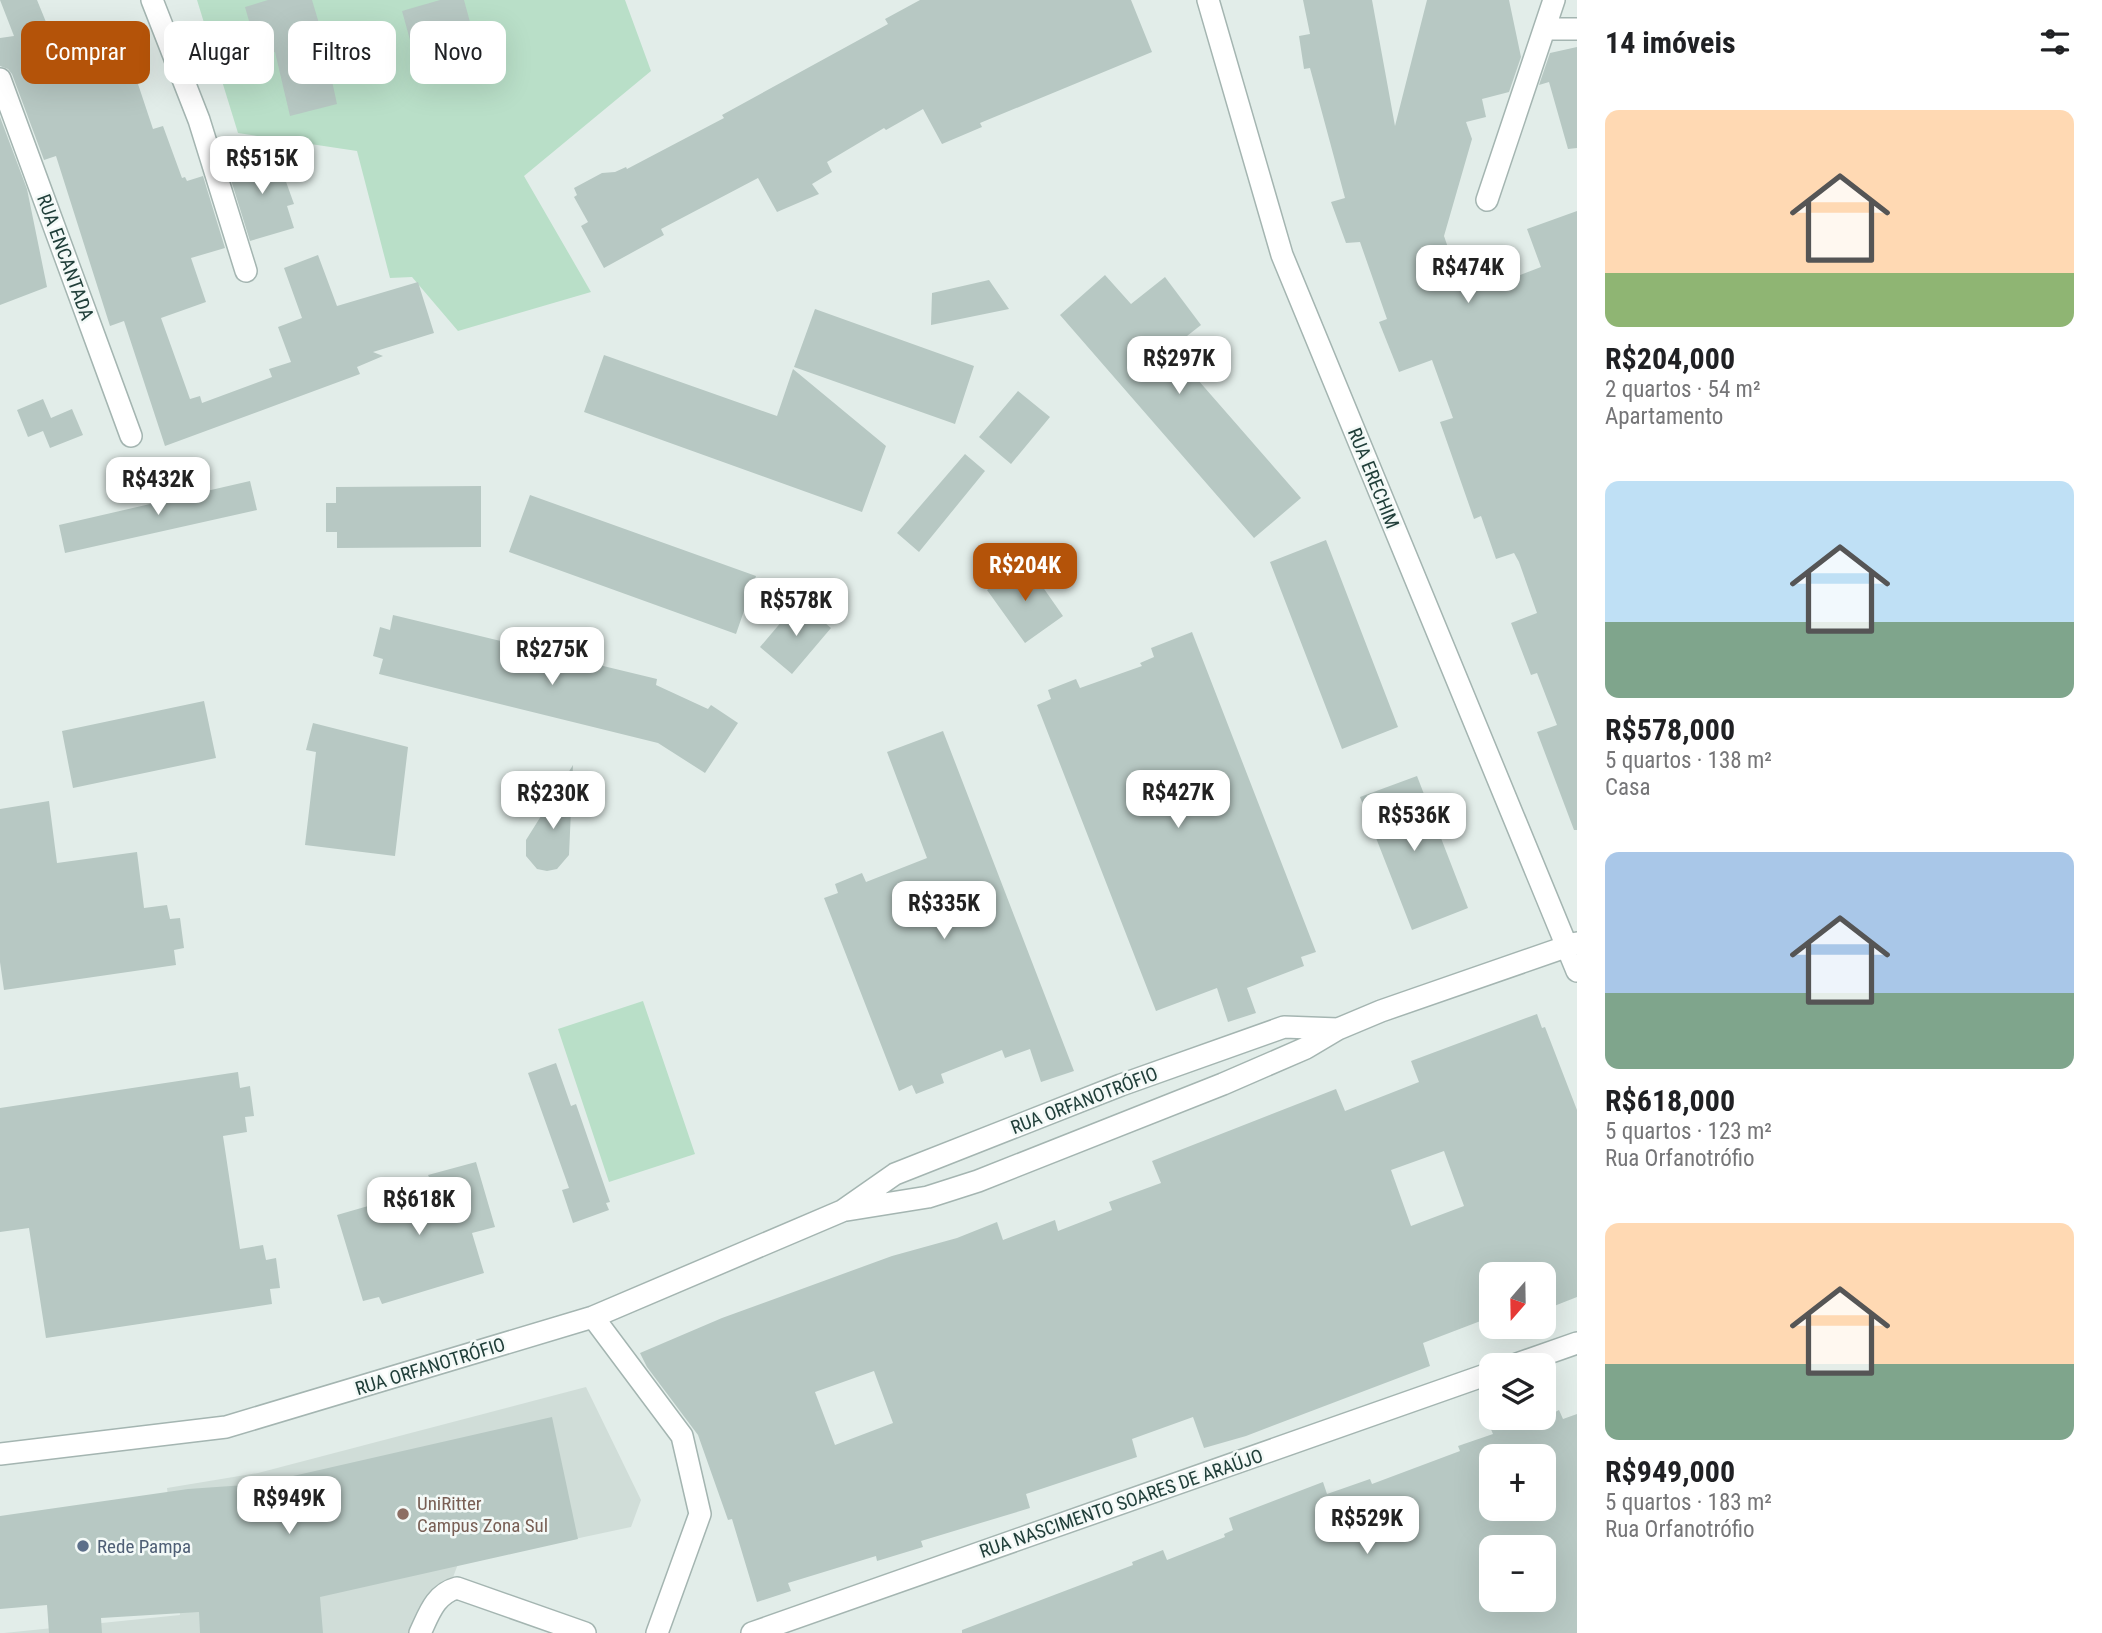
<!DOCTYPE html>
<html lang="pt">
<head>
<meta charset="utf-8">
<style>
  :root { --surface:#fff; --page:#f6f6f6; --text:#202124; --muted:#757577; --accent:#b45309 }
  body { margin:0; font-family:"Roboto Condensed",sans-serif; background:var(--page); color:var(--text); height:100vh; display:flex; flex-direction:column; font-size:26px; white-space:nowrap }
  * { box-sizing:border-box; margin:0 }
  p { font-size:23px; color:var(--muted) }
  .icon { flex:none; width:38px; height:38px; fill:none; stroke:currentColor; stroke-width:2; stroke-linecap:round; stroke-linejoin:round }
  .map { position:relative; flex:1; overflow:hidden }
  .sheet { display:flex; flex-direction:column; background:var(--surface); width:525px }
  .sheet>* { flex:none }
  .hud { position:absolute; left:21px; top:21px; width:665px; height:63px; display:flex; gap:14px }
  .needle { width:46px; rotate:200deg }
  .controls { position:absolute; left:1479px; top:1262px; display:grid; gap:14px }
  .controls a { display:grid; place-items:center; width:77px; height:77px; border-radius:14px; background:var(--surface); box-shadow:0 7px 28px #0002; font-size:35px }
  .price { position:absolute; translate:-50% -60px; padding:0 16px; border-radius:14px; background:#fff; color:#222; font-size:23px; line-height:46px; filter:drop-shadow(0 2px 4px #0008) }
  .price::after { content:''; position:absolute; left:50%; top:42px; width:21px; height:16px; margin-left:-10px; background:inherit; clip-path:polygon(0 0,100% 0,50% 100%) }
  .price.active { background:var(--accent); color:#fff }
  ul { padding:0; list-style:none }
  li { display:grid; align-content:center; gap:14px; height:371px; padding:0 28px }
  li span { display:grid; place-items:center; height:217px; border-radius:14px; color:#555 }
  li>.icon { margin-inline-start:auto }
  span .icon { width:126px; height:126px; fill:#fffc; stroke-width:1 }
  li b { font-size:30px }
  h2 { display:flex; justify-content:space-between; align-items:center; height:84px; padding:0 28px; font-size:30px }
  .pill { padding:0 24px; border-radius:14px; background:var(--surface); box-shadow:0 7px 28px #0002; font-size:24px; line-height:63px }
  .pill.active { background:var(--accent); color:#fff }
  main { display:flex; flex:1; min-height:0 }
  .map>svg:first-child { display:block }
</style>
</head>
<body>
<main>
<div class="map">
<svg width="1577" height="1633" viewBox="0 0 1577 1633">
  <rect width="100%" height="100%" fill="#e2ede9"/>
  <path fill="#d0ddd8" d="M586 1387 641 1500 631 1527 458 1564 432 1633H4L180 1615 167 1488 258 1473Z"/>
  <path fill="#b9dfc8" d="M197 0H625L651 71 524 176 591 292 458 331 412 277 390 278 357 151 238 133Z
    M643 1001 695 1154 609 1182 558 1029Z"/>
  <path fill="#b7c8c3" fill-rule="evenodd" d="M0 0H37L64 66 125 45 153 129 163 126 182 178 185 177 187 181 203 176 225 248 191 258 206 302 161 318 190 399 200 396 202 403 272 377 269 369 291 362 278 327 302 318 284 268 318 255 337 306 418 282 434 333 373 352 383 356 357 367 360 374 165 446 124 321 110 326 56 156 44 160 12 74 8 69 0 66V38L14 36Z
    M268 0H312L321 30 337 104 290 116 275 52 259 56 245 7Z
    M440 0H464L480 59 420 76 402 11Z
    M920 0H1131L1152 52 980 123 982 127 942 144 923 109 886 130 884 128 827 162 832 172 812 184 819 194 777 212 758 178 661 229 664 235 604 268 581 226 588 222 574 197 577 195 574 188 602 173 615 172 626 167 627 169 724 118 722 115 888 24 885 19Z
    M1303 0H1372L1395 126 1427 0H1509L1521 57 1509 92 1482 99 1486 117 1466 122 1472 139 1444 236 1463 291 1487 282 1489 287 1541 267 1527 229 1577 211V830H1574L1537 732 1557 725 1537 673 1531 675 1511 623 1537 613 1519 562 1514 553 1496 559 1481 516 1474 519 1440 422 1453 418 1432 360 1399 372 1379 322 1387 319 1360 242 1346 243 1331 202 1345 198 1310 68 1304 69 1299 36 1310 34Z
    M1577 47V148L1568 149 1549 82 1539 85 1550 53Z
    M0 117 27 189 47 287 0 305Z
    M275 151 294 204 287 206 294 228 250 241 227 167Z
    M1105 275 1131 304 1165 277 1201 325 1173 347 1191 372 1301 498 1254 538 1060 315Z
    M989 280 1009 309 931 325 932 293Z
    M815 309 974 366 955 424 794 367Z
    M604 355 777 416 793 369 886 446 862 512 584 412Z
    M1018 391 1050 417 1011 464 979 437Z
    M43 399 51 418 72 409 83 435 50 448 43 431 28 437 17 410Z
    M965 454 985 471 919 552 897 533Z
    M250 481 257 510 65 553 59 525Z
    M481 486V547L337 548V532H326V503H336V487Z
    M530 495 756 576 736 634 509 552Z
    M1326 540 1398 727 1342 749 1270 562Z
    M1026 563 1063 616 1025 643 987 590Z
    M799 601 831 628 792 674 760 647Z
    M393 615 657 679 656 685 708 709 711 705 738 723 705 773 658 743 379 674 383 659 373 656 380 627 390 630Z
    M1192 632 1316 952 1301 957 1304 966 1247 988 1256 1013 1228 1022 1217 988 1156 1011 1037 705 1051 699 1048 690 1076 679 1080 688 1142 666 1140 663 1154 657 1151 648Z
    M204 701 216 758 73 788 62 731Z
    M313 723 408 747 395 856 305 845 316 752 306 750Z
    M943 731 1074 1071 1041 1082 1030 1049 1005 1058 1002 1050 941 1074 944 1083 916 1094 912 1085 899 1091 824 898 838 893 835 884 862 873 866 882 927 858 887 752Z
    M573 765 569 855 557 869 547 871 537 869 526 856V840Z
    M1417 776 1468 908 1412 930 1360 797Z
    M49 801 57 863 137 852 144 908 167 905 170 919 180 918 184 948 174 950 176 965 4 990 0 962V809Z
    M1537 1014 1542 1028 1545 1027 1577 1110V1297L1544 1310V1274H1491V1317L1423 1343 1430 1366 1246 1436 1204 1448 1193 1417 1132 1439 1137 1457 1026 1494 1030 1508 921 1541 923 1547 877 1561 876 1556 788 1583 791 1591 757 1602 732 1519 728 1520 698 1435 647 1367 640 1353 722 1318 892 1256 957 1238 997 1222 1003 1240 1055 1220 1058 1231 1112 1210 1109 1202 1161 1183 1152 1161 1336 1089 1345 1111 1419 1082 1411 1061ZM1444 1151 1464 1206 1411 1226 1391 1170ZM874 1371 893 1423 835 1445 815 1392Z
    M556 1063 571 1106 576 1104 610 1202 606 1203 609 1210 573 1223 562 1190 569 1188 528 1073Z
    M238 1072 240 1088 250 1086 254 1116 245 1117 247 1132 223 1136 240 1249 263 1245 266 1260 276 1258 280 1288 270 1289 272 1304 46 1338 29 1228 0 1232V1108Z
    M476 1162 495 1227 472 1233 484 1273 382 1304 379 1297 363 1301 337 1215 434 1187 428 1175Z
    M1559 1410 1563 1419 1577 1414V1633H962V1630L1133 1565 1132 1562 1163 1550 1167 1560 1225 1537 1224 1534 1233 1530 1229 1518 1323 1482 1327 1494 1370 1479 1372 1484 1460 1451 1458 1446 1493 1434 1490 1427 1514 1418H1544ZM1491 1456H1544V1508H1491ZM1491 1547H1544V1600H1491Z
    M552 1417 578 1539 320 1597 323 1633H200L199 1612 101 1618 102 1633H49L47 1605 0 1609V1516L188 1489 258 1484Z"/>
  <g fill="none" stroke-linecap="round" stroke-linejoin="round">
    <defs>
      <path id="minor" d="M152 0 199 120 246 271
        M1208 0 1282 255 1577 971
        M1545 29H1577
        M0 79 131 436
        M1487 200 1554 0
        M847 1210 928 1197 978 1181 1223 1084 1306 1048 1338 1029 1381 1011 1577 943
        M593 1317 682 1436 700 1514 657 1633
        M1514 1365 1577 1343
        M0 1454 226 1427 593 1317 842 1211 895 1174 1121 1085 1284 1027 1338 1029
        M420 1633C429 1614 435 1594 457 1588L585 1633
        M752 1633 1491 1373"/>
    </defs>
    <use href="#minor" stroke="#a4b5b1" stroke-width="24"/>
    <use href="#minor" stroke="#fff" stroke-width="21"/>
  </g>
  <circle fill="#8d6e63" stroke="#f3f9f7" stroke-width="2.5" cx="403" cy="1514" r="7"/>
  <circle fill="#5c6f8a" stroke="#f3f9f7" stroke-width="2.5" cx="83" cy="1546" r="7"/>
  <g text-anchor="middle" stroke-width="5" stroke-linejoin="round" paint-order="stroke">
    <g font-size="19" fill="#213f3a" stroke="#f3f9f7">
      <text transform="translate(66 257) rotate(70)" y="7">RUA ENCANTADA</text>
      <text transform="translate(1374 478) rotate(68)" y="7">RUA ERECHIM</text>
      <text transform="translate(1084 1100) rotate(-21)" y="7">RUA ORFANOTRÓFIO</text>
      <text transform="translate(430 1366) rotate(-17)" y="7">RUA ORFANOTRÓFIO</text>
      <text transform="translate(1121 1503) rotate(-19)" y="7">RUA NASCIMENTO SOARES DE ARAÚJO</text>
    </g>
    <g font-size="19" fill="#785e54" stroke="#f3f9f7" text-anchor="start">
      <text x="417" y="1510">UniRitter<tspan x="417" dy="22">Campus Zona Sul</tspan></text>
    </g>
    <g font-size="19" fill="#4e5e75" stroke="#f3f9f7" text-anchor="start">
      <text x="97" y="1553">Rede Pampa</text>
    </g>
  </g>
</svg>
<div class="controls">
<a><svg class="needle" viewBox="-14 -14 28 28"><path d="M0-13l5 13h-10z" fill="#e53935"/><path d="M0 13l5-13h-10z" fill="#757577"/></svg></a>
<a><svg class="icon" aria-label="layers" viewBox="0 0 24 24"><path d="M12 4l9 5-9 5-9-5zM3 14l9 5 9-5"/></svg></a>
<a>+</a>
<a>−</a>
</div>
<b class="price" style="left:262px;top:196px">R$515K</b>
<b class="price" style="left:1468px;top:305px">R$474K</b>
<b class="price" style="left:1179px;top:396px">R$297K</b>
<b class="price" style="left:158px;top:517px">R$432K</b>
<b class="price active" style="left:1025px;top:603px">R$204K</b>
<b class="price" style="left:796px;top:638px">R$578K</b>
<b class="price" style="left:552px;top:687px">R$275K</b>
<b class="price" style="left:1178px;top:830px">R$427K</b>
<b class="price" style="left:553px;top:831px">R$230K</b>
<b class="price" style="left:1414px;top:853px">R$536K</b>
<b class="price" style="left:944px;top:941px">R$335K</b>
<b class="price" style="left:419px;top:1237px">R$618K</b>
<b class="price" style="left:289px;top:1536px">R$949K</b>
<b class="price" style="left:1367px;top:1556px">R$529K</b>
<div class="hud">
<a class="pill active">Comprar</a>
<a class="pill">Alugar</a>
<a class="pill">Filtros</a>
<a class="pill">Novo</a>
</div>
</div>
<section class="sheet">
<h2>14 imóveis<svg class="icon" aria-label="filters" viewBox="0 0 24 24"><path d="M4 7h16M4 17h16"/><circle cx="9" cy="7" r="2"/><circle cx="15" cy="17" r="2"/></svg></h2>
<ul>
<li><span style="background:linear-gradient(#ffd9b3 75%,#8fb573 0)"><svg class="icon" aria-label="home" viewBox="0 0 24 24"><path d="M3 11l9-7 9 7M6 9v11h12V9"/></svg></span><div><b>R$204,000</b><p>2 quartos · 54 m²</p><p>Apartamento</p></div></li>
<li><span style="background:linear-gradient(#bfe0f5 65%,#7fa58c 0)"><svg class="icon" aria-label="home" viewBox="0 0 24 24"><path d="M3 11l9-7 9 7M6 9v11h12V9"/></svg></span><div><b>R$578,000</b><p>5 quartos · 138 m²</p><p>Casa</p></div></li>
<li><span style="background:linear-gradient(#a9c7e8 65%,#7fa58c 0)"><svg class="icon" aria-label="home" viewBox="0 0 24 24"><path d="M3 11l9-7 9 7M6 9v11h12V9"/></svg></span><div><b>R$618,000</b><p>5 quartos · 123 m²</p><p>Rua Orfanotrófio</p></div></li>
<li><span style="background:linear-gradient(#ffd9b3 65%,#7fa58c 0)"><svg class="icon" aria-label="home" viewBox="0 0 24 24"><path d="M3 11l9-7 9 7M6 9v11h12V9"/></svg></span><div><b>R$949,000</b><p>5 quartos · 183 m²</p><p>Rua Orfanotrófio</p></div></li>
</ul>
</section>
</main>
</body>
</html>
